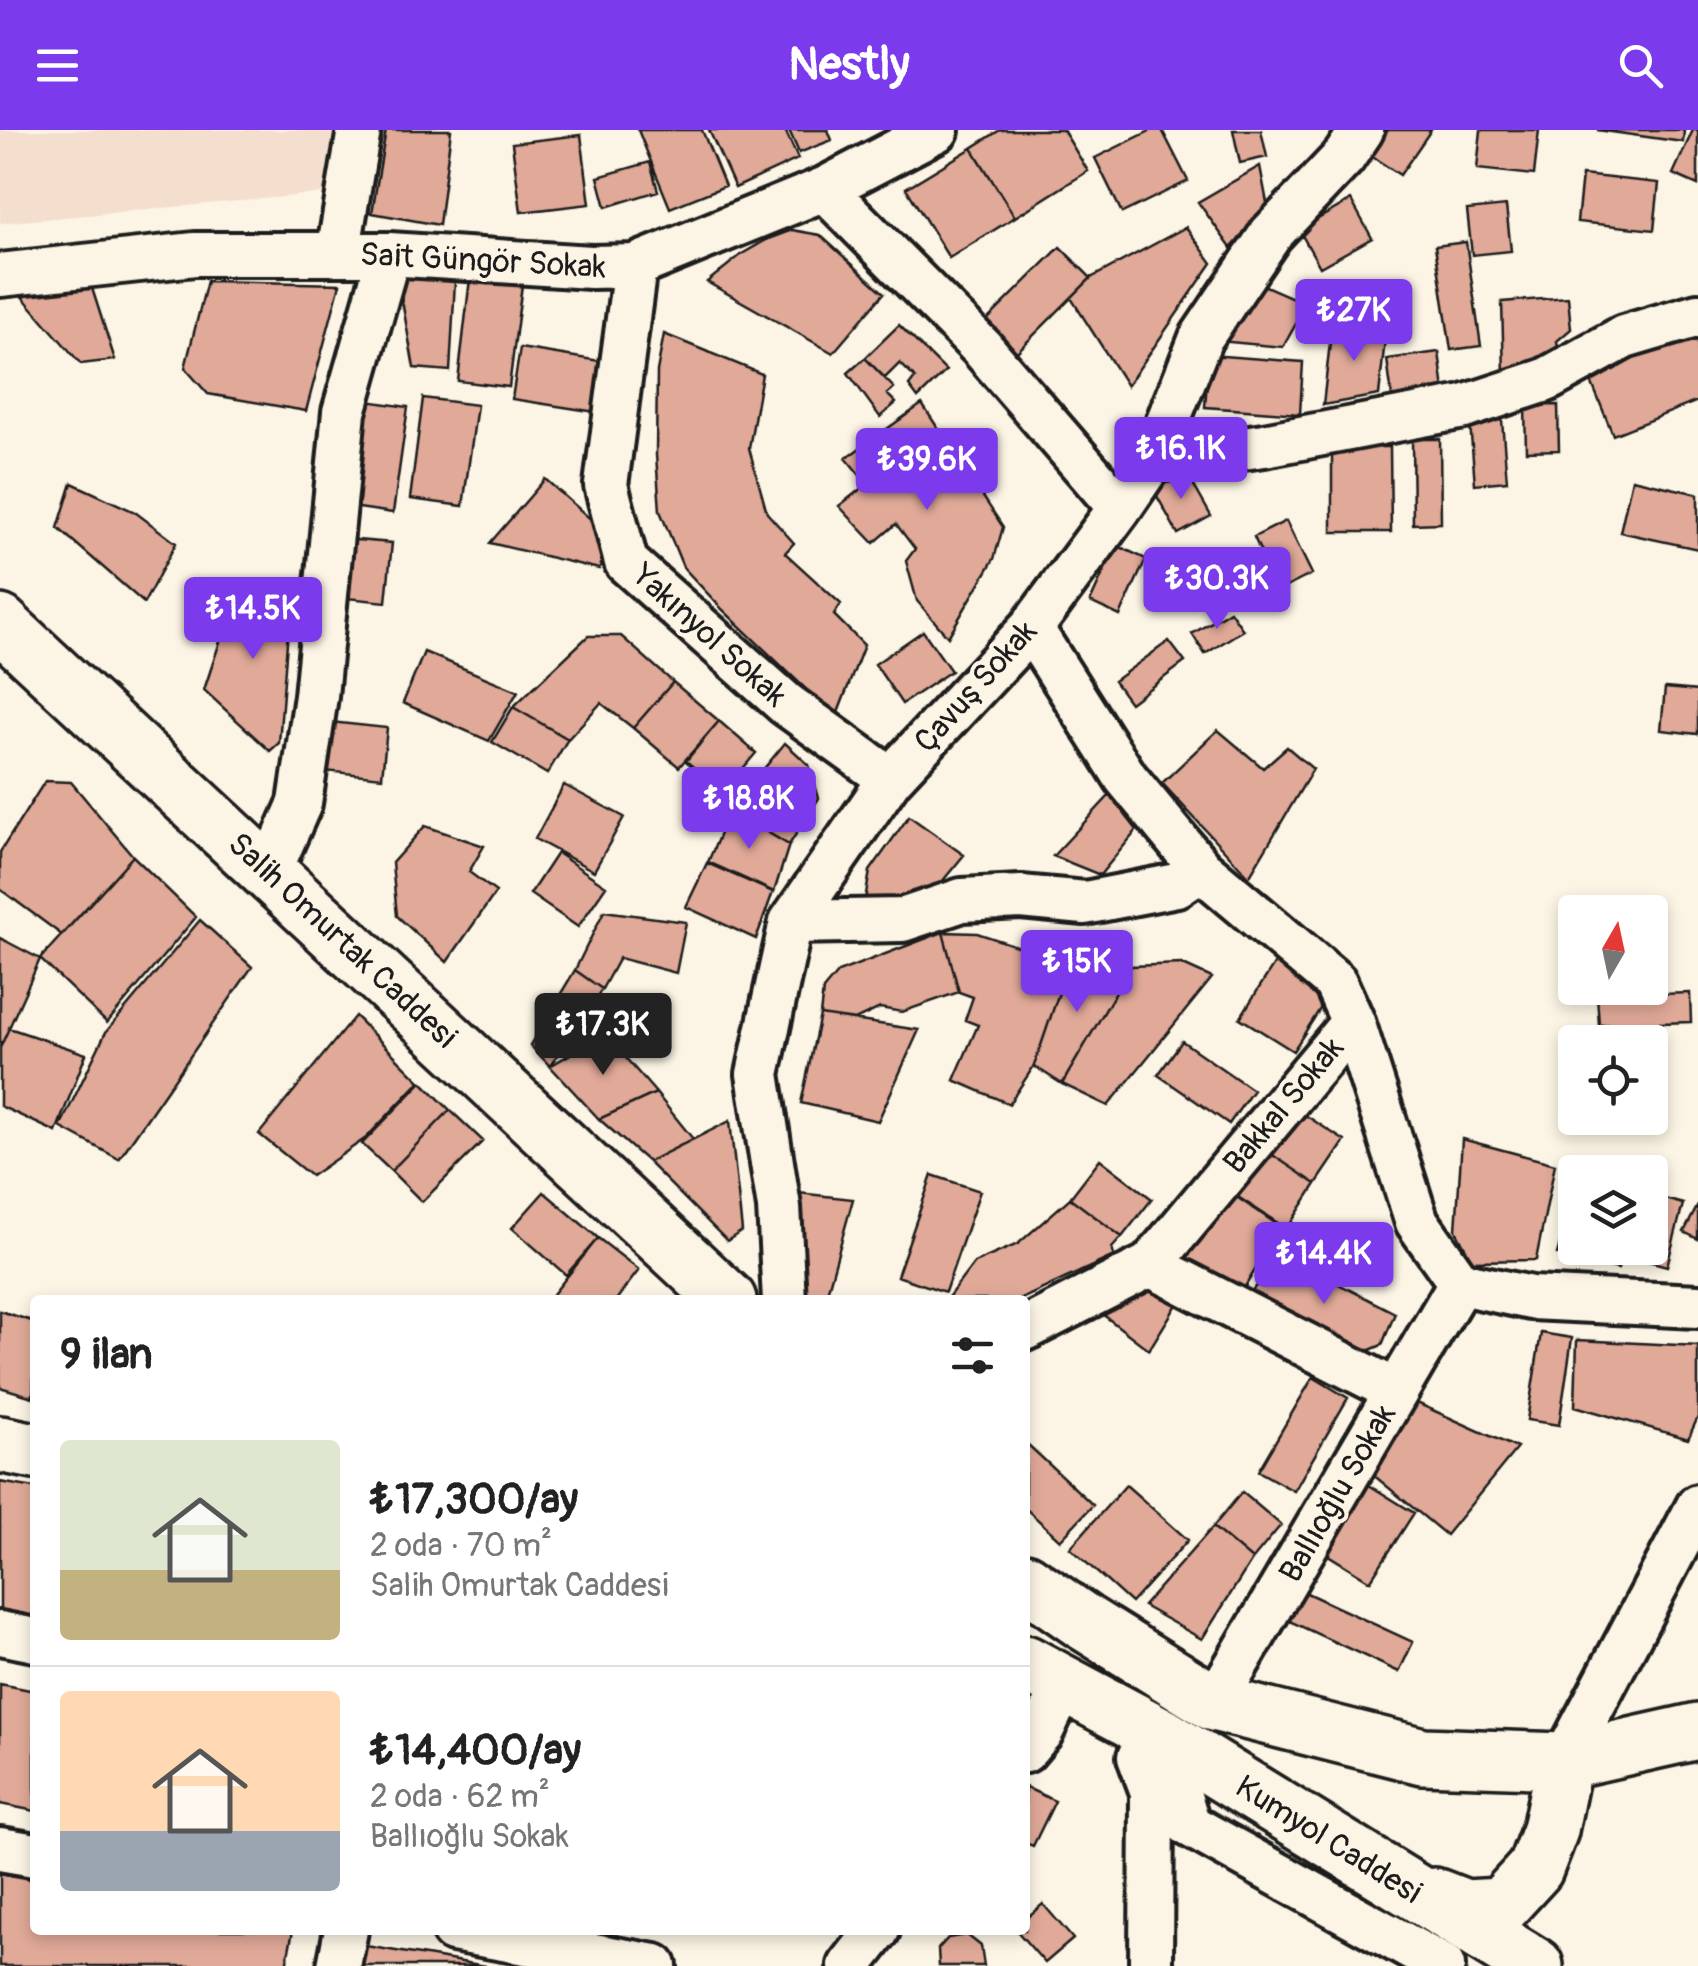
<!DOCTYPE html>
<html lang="tr">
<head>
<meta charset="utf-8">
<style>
  :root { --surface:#fff; --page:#f2f2f2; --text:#222; --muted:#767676; --line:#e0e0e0; --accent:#7c3aed }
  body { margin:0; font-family:Pangolin,sans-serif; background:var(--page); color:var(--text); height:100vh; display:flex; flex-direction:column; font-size:38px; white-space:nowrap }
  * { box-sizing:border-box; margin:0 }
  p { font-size:32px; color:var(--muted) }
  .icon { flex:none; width:55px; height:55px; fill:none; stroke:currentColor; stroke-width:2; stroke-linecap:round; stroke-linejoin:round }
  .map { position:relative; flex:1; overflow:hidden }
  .details { position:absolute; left:30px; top:1165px; width:1000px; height:640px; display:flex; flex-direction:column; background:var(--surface); border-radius:10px; box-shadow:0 5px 15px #0003 }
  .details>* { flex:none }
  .needle { width:65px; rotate:9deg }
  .controls { position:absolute; left:1558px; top:765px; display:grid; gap:20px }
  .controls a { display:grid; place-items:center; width:110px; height:110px; border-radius:10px; background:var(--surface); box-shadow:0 5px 15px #0003; font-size:50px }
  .price { position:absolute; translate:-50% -85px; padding:0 22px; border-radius:10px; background:var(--accent); color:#fff; font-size:32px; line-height:65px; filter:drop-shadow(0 2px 5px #0008) }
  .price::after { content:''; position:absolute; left:50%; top:60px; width:30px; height:22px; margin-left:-15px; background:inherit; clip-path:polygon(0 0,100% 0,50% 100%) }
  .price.current { background:#222; color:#fff }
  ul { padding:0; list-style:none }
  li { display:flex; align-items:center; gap:30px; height:250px; padding:0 30px }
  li+li { border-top:2px solid var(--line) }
  li span { display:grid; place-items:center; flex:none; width:280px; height:200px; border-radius:10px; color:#555 }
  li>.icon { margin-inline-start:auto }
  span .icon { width:120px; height:120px; fill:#fffc; stroke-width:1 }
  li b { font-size:42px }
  h2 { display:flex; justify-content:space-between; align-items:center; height:120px; padding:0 30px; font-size:42px }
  header { display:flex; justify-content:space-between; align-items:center; height:130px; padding:0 30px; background:var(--accent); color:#fff; font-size:45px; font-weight:700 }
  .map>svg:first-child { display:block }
</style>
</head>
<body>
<header><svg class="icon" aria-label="menu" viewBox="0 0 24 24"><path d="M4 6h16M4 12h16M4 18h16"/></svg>Nestly<svg class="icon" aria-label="search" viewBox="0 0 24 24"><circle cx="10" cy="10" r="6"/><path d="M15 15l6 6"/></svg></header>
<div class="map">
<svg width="1698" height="1836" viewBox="0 0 1698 1836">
  <rect width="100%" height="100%" fill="#fcf5e5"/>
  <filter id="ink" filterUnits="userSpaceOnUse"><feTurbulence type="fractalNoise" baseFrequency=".01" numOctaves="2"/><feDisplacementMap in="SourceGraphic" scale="20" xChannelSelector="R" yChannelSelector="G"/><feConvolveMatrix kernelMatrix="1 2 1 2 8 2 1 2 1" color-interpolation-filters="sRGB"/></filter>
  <g filter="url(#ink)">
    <path fill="#f4dece" d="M0 0H337L327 63 0 93Z"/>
    <path fill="#e0a998" stroke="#1c1c1c" stroke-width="2.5" d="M386 0H451L439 95 372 83Z
      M638 0H702L725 56 670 78Z
      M709 0H785L798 29 735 58Z
      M789 0H828L832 10 799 23Z
      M1000 0H1063L1088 41 1015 87 972 18Z
      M1152 0H1162L1188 51 1122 83 1095 28Z
      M1233 0H1261L1267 27 1240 33Z
      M1388 0H1431L1400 45 1371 26Z
      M1481 0H1539L1534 45 1477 39Z
      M1597 0H1684L1683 12Z
      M1693 0H1698V55L1673 44Z
      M581 5 590 74 521 82 512 13Z
      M972 18 1015 87 949 128 906 58Z
      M650 32 658 61 606 77 598 47Z
      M1260 36 1268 78 1231 118 1198 72Z
      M1582 45 1659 53 1654 100 1577 92Z
      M1351 70 1372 108 1320 137 1299 100Z
      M1506 76 1511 121 1472 125 1467 80Z
      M1186 97 1212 133 1127 256 1071 168 1091 148Z
      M792 100 820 105 884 163 833 223 707 152 742 124 768 109Z
      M1466 112 1481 216 1451 220 1435 116Z
      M1060 117 1091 148 1015 224 984 193Z
      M471 140 523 147 509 257 458 251Z
      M1245 147 1307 174 1283 217 1218 211Z
      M398 148 455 151 450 241 414 238Z
      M207 151 340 154 306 281 208 264 185 238Z
      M90 152 115 230 81 234 19 163Z
      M1568 167 1571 199 1557 211 1559 226 1504 245 1502 172Z
      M1332 194 1386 200 1379 265 1323 275Z
      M899 195 946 241 918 268 909 256 915 248 900 233 885 248 865 228Z
      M1698 202V271L1613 305 1591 251 1682 203Z
      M664 204 762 244 749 318 767 383 794 413 785 423 841 474 834 485 864 515 836 588 723 480 683 437 660 381 656 325 657 241Z
      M520 218 618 234 609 284 512 269Z
      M1439 222 1444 260 1392 267 1387 229Z
      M1209 225 1303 232 1300 284 1205 277Z
      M865 228 894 258 887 264 896 273 880 287 848 243Z
      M423 268 477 275 463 376 410 369Z
      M360 270 408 277 393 383 345 376Z
      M922 274 1003 397 994 429 948 507 917 471 906 431 915 419 896 394 874 413 839 376 867 354 846 328Z
      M1558 275 1559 320 1526 321 1525 276Z
      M1501 278 1507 351 1475 354 1469 281Z
      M1412 309H1440L1441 393 1413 394Z
      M1332 317H1390L1391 402H1332Z
      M1185 340 1211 386 1178 404 1152 357Z
      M545 349 611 407 599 439 490 413Z
      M1632 349 1698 364V419L1620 402Z
      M72 353 135 382 176 413 144 473 58 398Z
      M1286 391 1312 444 1253 474 1236 438 1262 425 1254 407Z
      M332 408 392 413 386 472 326 466Z
      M1116 415 1146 429 1120 486 1090 472Z
      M238 457 291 462 279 613 270 621 204 560Z
      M1230 481 1243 500 1205 524 1192 504Z
      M923 501 951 541 902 574 875 534Z
      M588 506H621L673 552 633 598 601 573 568 609 513 577Z
      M1169 511 1185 532 1130 573 1114 551Z
      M424 522 518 561 489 611 403 573Z
      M673 552 719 591 679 637 633 598Z
      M1665 558 1698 561V604L1661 600Z
      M513 577 568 609 547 644 492 612Z
      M321 591 387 598 382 647 315 640Z
      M719 591 756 623 723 662 686 631Z
      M1218 600 1263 638 1287 617 1313 639 1249 747 1162 653Z
      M785 613 809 635 819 668 789 715 730 680Z
      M45 651 71 652 133 726 62 805 0 759V722Z
      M564 655 624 687 594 741 535 709Z
      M1110 665 1137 700 1100 745 1053 726Z
      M730 680 789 715 774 762 708 732Z
      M909 686 964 725 941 753 863 781 870 741Z
      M425 696 484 716 469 742 496 762 447 832 397 786 392 733Z
      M557 723 606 756 578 797 530 764Z
      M133 726 196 787 107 893 40 829Z
      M707 733 773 762 756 809 686 777Z
      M604 781 686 792 676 843 619 828 602 859 575 840Z
      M200 790 252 837 119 1029 60 997 106 902Z
      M943 802 977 803 1069 833 1034 936 1009 974 954 950 978 895 965 890 973 867 959 862Z
      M943 802 959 862 902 882 880 878 855 890 820 885 823 860 838 842Z
      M0 808 40 829 0 918Z
      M1278 828 1331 862 1293 921 1240 888Z
      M1069 833 1131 836 1062 954 1034 936Z
      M1181 834 1212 848 1108 976 1062 954 1131 836Z
      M575 840 602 859 550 936 530 915Z
      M1690 863 1691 892 1599 895 1597 866Z
      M820 885 919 900 878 991 801 973Z
      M355 886 420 951 366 1008 311 1046 259 1004Z
      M9 898 86 924 56 1002 0 976V918Z
      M605 904 656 963 599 989 550 936Z
      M1182 911 1253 960 1229 994 1158 945Z
      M422 952 450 980 391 1041 362 1014Z
      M656 963 693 1009 648 1032 599 989Z
      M1296 979 1345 1011 1316 1054 1268 1022Z
      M450 980 483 1011 422 1072 391 1041Z
      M730 991 742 1101 727 1111 648 1032Z
      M1462 1009 1555 1034 1536 1130 1472 1131 1456 1100Z
      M1268 1022 1316 1054 1287 1099 1238 1067Z
      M1100 1029 1152 1069 1122 1107 1070 1068Z
      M932 1045 980 1061 945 1162 897 1146Z
      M544 1062 598 1108 566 1145 512 1098Z
      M789 1062 853 1069 825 1170H795Z
      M1229 1062 1281 1097 1237 1170 1176 1127Z
      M1650 1065 1683 1074 1667 1136 1626 1125 1628 1118H1650Z
      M1070 1068 1122 1107 1112 1118 1114 1126 1019 1170H946L974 1133 1018 1114Z
      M1698 1075V1109L1684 1102Z
      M1570 1078 1575 1079V1118H1624L1618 1139 1557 1124Z
      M598 1108 639 1140 616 1170H552L550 1168Z
      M1280 1124 1395 1183 1382 1215 1353 1227 1249 1165Z
      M1156 1149 1184 1163 1149 1220 1093 1177Z
      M0 1181 35 1192 33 1267 0 1257Z
      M1541 1203 1572 1208 1559 1295 1527 1290Z
      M1577 1210 1698 1216V1287L1688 1309 1575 1276Z
      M1313 1247 1348 1268 1294 1361 1258 1341Z
      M1408 1269 1517 1318 1446 1405 1366 1339Z
      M1025 1312 1093 1375 1060 1410 1025 1378Z
      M1361 1350 1414 1383 1370 1451 1317 1418Z
      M0 1352 35 1358V1489L0 1483Z
      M1126 1355 1188 1410 1131 1473 1070 1418Z
      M1242 1362 1281 1395 1252 1430 1213 1397Z
      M1213 1397 1252 1430 1202 1509 1143 1476Z
      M1298 1459 1413 1512 1399 1542 1285 1489Z
      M0 1554 35 1561V1681L0 1674Z
      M1025 1657 1055 1671 1033 1716 1025 1713Z
      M0 1743 35 1750V1800H293L286 1836H0Z
      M1043 1774 1073 1809 1045 1833 1016 1800H1025V1789Z
      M967 1805 981 1816 984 1836H939L938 1819 948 1808Z
      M360 1815 486 1836H356Z"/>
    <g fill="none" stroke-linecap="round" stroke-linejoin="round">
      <defs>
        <path id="minor" d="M824 59 981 217 1120 378
          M338 124 359 0
          M635 136 606 355 626 432 786 574 890 649
          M0 145 195 124H389L591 137 635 136 824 59 937 0
          M1152 331 1264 315 1464 277 1546 250 1624 207 1698 185
          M1031 498 1126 648 1201 739 1335 852 1353 892 1417 1092 1460 1153 1531 1168 1698 1176
          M270 741 300 673 316 566 344 282 389 124
          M791 792 902 790 962 770 1021 767 1085 773 1177 755 1201 739
          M1150 1135 1396 1261
          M784 1170 779 1077 758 944 791 792 890 649 1031 498 1120 378 1152 331 1201 208 1271 104 1344 27 1362 0
          M1025 1199 1150 1135 1353 892
          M0 1503 35 1510
          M1214 1573 1460 1153
          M1160 1605 1189 1695 1443 1836
          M1025 1621 1042 1601 1065 1553
          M1139 1627 1152 1662 1151 1836
          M1564 1631 1698 1376
          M0 1719 35 1725
          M453 1800 655 1836
          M339 1836 346 1800
          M850 1836 878 1800"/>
        <path id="major" d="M0 493 728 1170
          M0 1314 35 1321
          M1025 1451 1084 1492 1214 1573 1423 1626 1564 1631 1698 1601
          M1025 1533 1160 1605 1535 1836
          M1434 1766 1465 1778 1501 1776 1535 1739 1550 1700 1564 1631"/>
      </defs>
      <use href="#minor" stroke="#1c1c1c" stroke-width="50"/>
      <use href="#major" stroke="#1c1c1c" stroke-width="62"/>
      <use href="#minor" stroke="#fcf5e5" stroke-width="42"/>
      <use href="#major" stroke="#fcf5e5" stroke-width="55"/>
    </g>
  </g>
  <g text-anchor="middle" stroke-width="8" stroke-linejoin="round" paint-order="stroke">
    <g font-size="32" fill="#1c1c1c" stroke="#fcf5e5">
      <text transform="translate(483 130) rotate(3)" y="11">Sait Güngör Sokak</text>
      <text transform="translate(710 505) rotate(42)" y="11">Yakınyol Sokak</text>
      <text transform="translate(975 556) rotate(-48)" y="11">Çavuş Sokak</text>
      <text transform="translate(343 810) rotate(43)" y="11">Salih Omurtak Caddesi</text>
      <text transform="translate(1283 975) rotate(-50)" y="11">Bakkal Sokak</text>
      <text transform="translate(1337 1363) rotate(-60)" y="11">Ballıoğlu Sokak</text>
      <text transform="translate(1329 1709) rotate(32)" y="11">Kumyol Caddesi</text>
    </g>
  </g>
</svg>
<div class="controls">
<a><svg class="needle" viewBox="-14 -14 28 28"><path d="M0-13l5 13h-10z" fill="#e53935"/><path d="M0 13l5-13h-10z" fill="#767676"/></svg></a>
<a><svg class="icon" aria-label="locate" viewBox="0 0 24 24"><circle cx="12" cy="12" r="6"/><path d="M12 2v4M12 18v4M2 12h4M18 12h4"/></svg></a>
<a><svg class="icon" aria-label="layers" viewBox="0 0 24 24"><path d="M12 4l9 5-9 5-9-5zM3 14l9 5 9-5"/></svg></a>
</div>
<b class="price" style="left:1354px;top:234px">₺27K</b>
<b class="price" style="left:1181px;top:372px">₺16.1K</b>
<b class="price" style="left:927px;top:383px">₺39.6K</b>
<b class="price" style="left:1217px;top:502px">₺30.3K</b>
<b class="price" style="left:253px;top:532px">₺14.5K</b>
<b class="price" style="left:749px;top:722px">₺18.8K</b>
<b class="price" style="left:1077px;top:885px">₺15K</b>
<b class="price current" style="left:603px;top:948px">₺17.3K</b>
<b class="price" style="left:1324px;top:1177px">₺14.4K</b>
<section class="details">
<h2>9 ilan<svg class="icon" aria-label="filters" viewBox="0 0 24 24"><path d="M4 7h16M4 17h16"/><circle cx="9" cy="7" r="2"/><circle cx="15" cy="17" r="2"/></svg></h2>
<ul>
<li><span style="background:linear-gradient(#dfe7d0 65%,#c2b280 0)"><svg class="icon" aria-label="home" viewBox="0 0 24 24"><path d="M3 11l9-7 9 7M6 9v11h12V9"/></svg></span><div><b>₺17,300/ay</b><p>2 oda · 70 m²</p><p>Salih Omurtak Caddesi</p></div></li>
<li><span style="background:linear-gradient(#ffd9b3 70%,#9aa5b1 0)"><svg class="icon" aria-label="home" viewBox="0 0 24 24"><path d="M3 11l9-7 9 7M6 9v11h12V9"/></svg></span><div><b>₺14,400/ay</b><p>2 oda · 62 m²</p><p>Ballıoğlu Sokak</p></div></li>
</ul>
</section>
</div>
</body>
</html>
